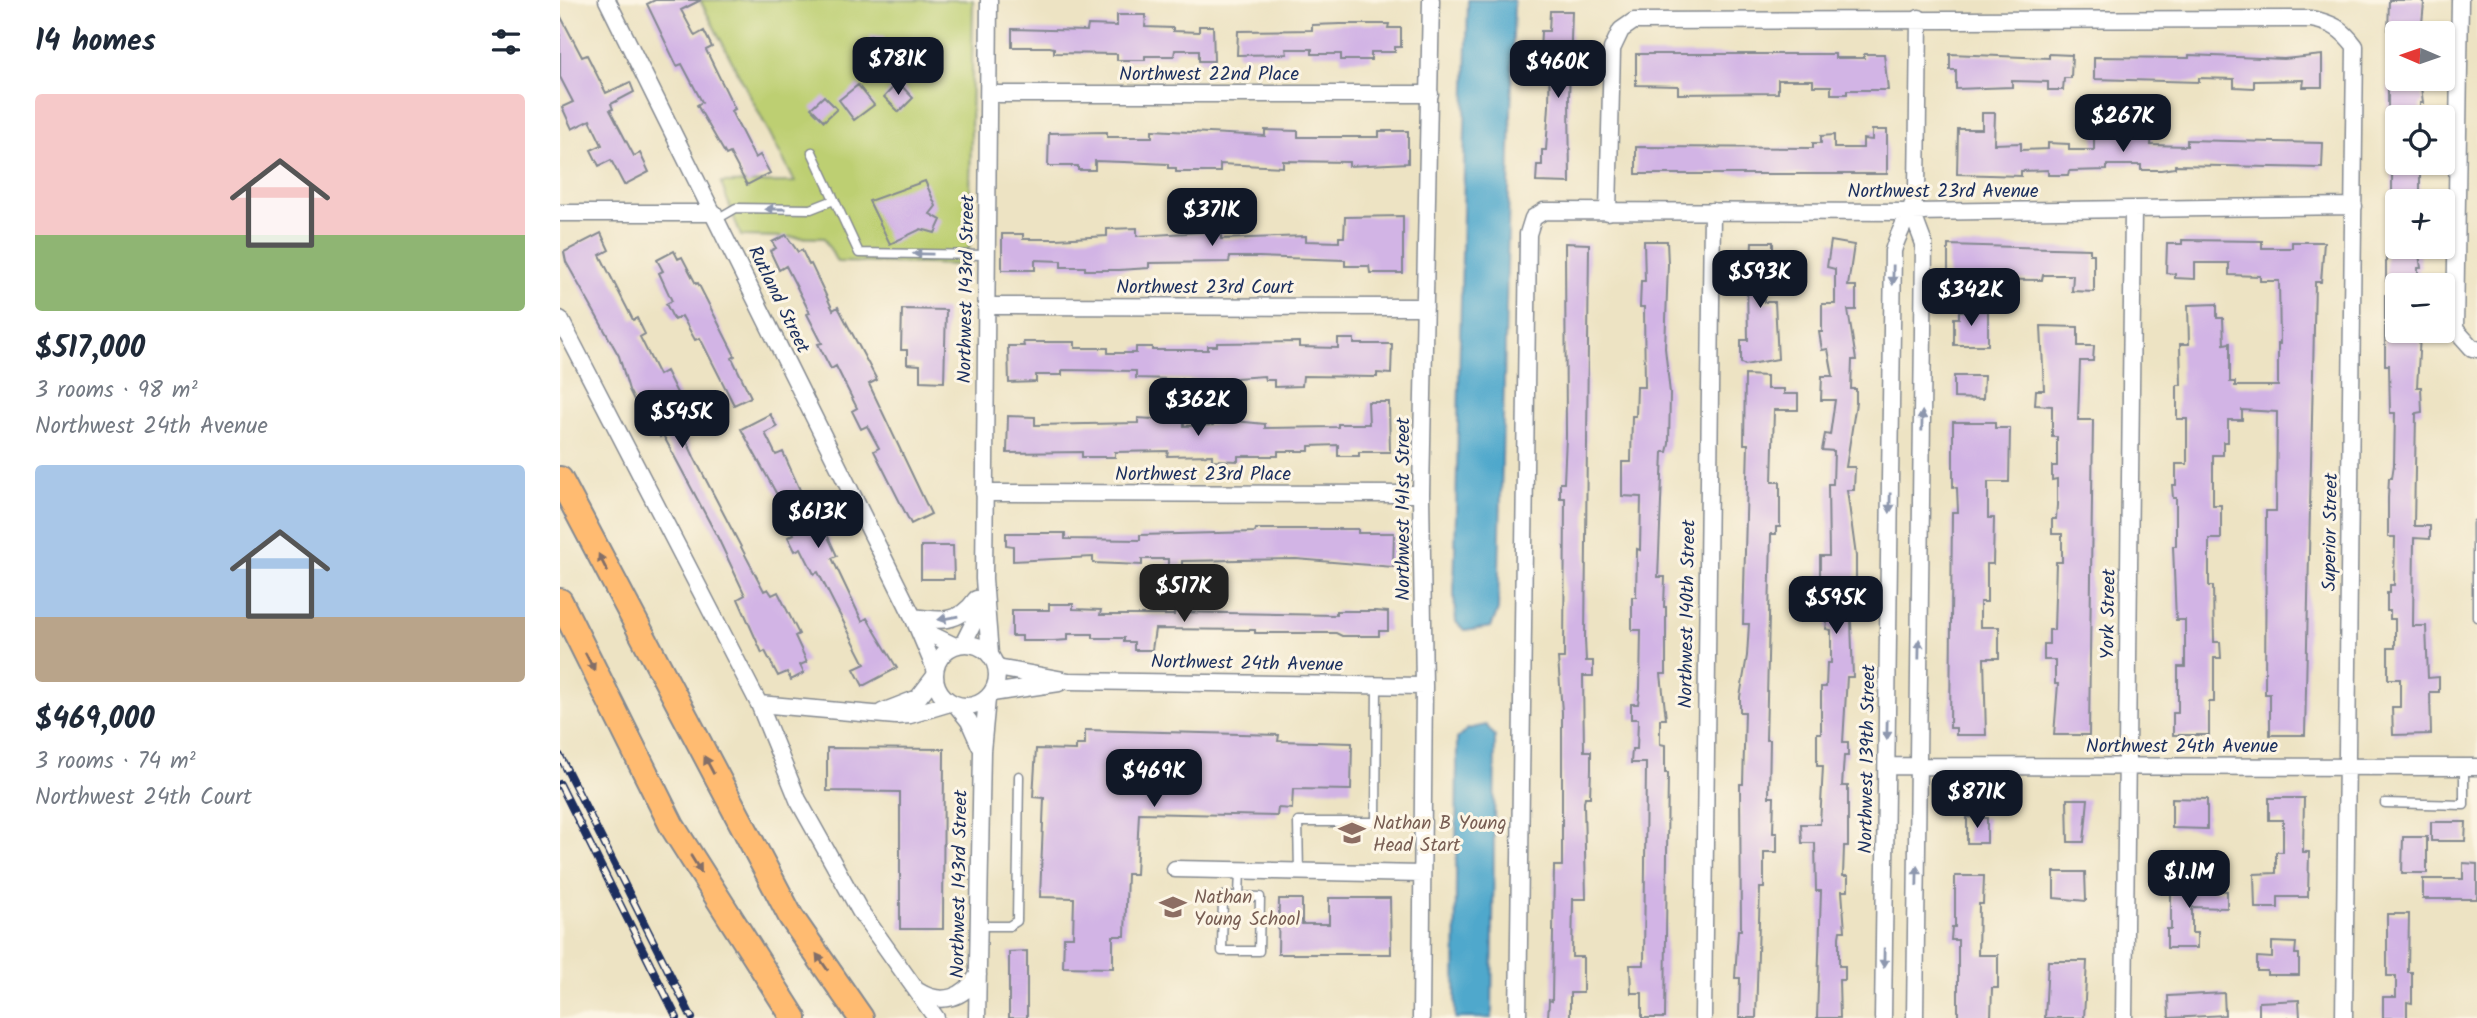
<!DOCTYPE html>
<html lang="en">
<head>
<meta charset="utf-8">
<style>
  :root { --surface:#fff; --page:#f2f2f3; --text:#1f2937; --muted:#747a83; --accent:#111827 }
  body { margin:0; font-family:Kalam,sans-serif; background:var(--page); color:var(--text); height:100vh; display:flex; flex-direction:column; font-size:26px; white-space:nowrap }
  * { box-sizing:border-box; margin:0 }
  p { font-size:23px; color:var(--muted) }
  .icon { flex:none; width:38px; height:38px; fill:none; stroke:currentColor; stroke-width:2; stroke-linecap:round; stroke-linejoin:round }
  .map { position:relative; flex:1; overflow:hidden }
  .drawer { display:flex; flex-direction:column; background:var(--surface); width:560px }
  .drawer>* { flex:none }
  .needle { width:46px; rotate:272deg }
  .fabs { position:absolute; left:1825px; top:21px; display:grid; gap:14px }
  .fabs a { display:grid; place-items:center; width:70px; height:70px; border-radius:7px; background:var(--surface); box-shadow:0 2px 5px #0004; font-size:35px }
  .price { position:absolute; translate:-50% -60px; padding:0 16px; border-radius:14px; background:var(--accent); color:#fff; font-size:23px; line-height:46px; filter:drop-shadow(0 2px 4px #0008) }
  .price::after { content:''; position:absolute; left:50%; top:42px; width:21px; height:16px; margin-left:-10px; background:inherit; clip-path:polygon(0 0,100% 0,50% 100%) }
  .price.on { background:#222; color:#fff }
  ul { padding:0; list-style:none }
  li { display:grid; align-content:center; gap:14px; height:371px; padding:0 35px }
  li span { display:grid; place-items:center; height:217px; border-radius:7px; color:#555 }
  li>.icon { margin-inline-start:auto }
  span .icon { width:126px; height:126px; fill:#fffc; stroke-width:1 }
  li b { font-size:30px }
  h2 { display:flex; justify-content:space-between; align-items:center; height:84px; padding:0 35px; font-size:30px }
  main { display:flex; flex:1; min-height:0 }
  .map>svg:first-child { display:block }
</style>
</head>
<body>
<main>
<section class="drawer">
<h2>14 homes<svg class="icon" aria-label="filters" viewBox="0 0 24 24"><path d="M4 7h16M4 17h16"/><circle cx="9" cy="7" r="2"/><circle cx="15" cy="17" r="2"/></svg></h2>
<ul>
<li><span style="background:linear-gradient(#f6c9c9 65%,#8fb573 0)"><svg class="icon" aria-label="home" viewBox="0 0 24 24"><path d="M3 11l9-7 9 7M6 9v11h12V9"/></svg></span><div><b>$517,000</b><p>3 rooms · 98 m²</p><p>Northwest 24th Avenue</p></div></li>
<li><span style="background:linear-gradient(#a9c7e8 70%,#b9a48a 0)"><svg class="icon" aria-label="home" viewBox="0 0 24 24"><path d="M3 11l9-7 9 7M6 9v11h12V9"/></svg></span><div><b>$469,000</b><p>3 rooms · 74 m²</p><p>Northwest 24th Court</p></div></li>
</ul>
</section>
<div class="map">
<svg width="1917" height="1018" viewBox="0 0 1917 1018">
  <rect width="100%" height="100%" fill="#fcf5e5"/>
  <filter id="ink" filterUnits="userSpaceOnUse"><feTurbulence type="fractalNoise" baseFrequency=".0143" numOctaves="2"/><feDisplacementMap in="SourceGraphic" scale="14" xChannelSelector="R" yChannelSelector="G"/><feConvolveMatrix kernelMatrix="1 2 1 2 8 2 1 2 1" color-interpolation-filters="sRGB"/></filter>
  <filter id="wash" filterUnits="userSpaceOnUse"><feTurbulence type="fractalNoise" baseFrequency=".00686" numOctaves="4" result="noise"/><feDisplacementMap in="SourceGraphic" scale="28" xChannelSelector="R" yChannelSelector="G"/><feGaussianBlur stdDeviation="1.57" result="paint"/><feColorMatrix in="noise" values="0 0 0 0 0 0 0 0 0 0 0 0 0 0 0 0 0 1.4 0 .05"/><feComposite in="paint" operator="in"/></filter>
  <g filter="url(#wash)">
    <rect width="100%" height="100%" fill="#ede3c3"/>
    <path fill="#bdcf72" stroke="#6c7f68" stroke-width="2" d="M140 0H413L409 265 277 262 264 238 181 236 161 183 235 182Z"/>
    <path fill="#4fa8cc" stroke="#356c95" stroke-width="2" d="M908 0H954L938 610 931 627 905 631 896 622 894 595Z
      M926 725 935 736 932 1018H895L897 739 908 729Z"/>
    <g id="blocks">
      <path fill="#d2b4e5" d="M95 0H141L121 10 135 36 144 31 152 47 146 50 175 109 171 111 195 158 200 155 210 173 187 185 170 153 166 155 137 105 142 102 122 64 117 66 87 4Z
        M1829 0H1861L1864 3 1861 33H1828Z
        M990 11H1012L1009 98 1010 183 976 182 977 165H982V150H986L989 106 990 53H980L981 31H989Z
        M0 15 22 57 27 55 46 93 70 82 74 92 51 104 53 109 50 110 74 156 80 153 89 172 64 185 51 160 39 166 31 150 42 145 30 120 12 129 2 107 13 102 0 77Z
        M557 15H586L585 27 613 28V31L639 32V26H653L654 61H639V50H615L614 56H585V60H557V54L494 53V48L490 47H452V29L527 31 528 25 557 26Z
        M781 24H829L828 28H841V47H835V52H811V60H781V54H752V49H726L727 54 677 55 678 31 752 30V25Z
        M310 36 324 37 323 62H309Z
        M1076 54H1275V58H1304V54H1324L1328 90H1287V94H1271V86H1253V80H1218V93L1118 94V86L1076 85Z
        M1390 54 1489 58V54L1512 55 1511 78H1504L1503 90H1488V82L1452 81V87L1396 89V70H1390Z
        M1629 55 1724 59 1762 55V87H1743L1744 80 1694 81V88L1674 87V79L1639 78V82L1534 79V57L1629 58Z
        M1828 79H1860L1863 103H1860V117L1828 116Z
        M338 82 353 98 339 112 324 97Z
        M298 85 314 105 294 120 279 100Z
        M264 96 277 109 264 121 251 108Z
        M1422 113H1435L1434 144 1461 143V150L1488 149V143L1509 144V150H1534V132L1592 133 1591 145 1627 146V140L1763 143 1762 168 1615 165V168L1601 170H1581V165H1547V170L1509 171 1508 175H1488V170L1461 171V176L1397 174 1398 129H1422Z
        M592 130 705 136V130L738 131V137H819V131H848V163L789 166V162L723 161V167L660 164V172H616V168H608V164L564 162 535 161V170H518V166H488L489 133 547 132V137H592Z
        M1312 130H1327V174H1076V147L1253 148V143H1261V136L1274 135V148H1303V139L1312 140Z
        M1832 163H1860V201H1832Z
        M365 181 376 206 370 214 381 220 375 233 361 229 330 244 309 201Z
        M843 216V273H810L809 266H785V260L698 257H670L669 262 589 263V268L559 270H525V267H501V261L475 260V270H442V234H463V239H496L547 236V229L577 228V236L661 231V239L746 236V241L779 242V237H784L785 217Z
        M41 233 49 250 40 255 46 267 73 320 77 318 85 334 80 337 99 375 106 371 119 397 113 400 127 429 122 431 134 457 204 591 208 589 212 595 218 592 239 634 235 636 247 662 240 665 244 673 231 680 227 672 218 676 205 651 202 653 178 599 185 595 158 538 103 435 100 437 87 413 82 416 69 390 59 356 6 262 4 252Z
        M226 235 238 252 242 250 249 265 251 264 273 310 278 307 317 380 309 384 371 514 351 524 314 451 319 448 307 426 301 429 292 411 297 408 276 366 271 369 258 344 262 343 247 314 250 313 226 266 219 270 210 251 216 248 212 242Z
        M1622 240 1702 241V248H1732V242H1764L1761 282H1755L1745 735H1710V694H1705L1706 511H1716L1717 412 1682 410V420H1668V442H1663V455H1653V505H1661V539H1649V586H1653L1654 642H1660L1661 658H1654V702H1649V735H1613V713H1618V667H1625V620H1616L1613 546H1616V498H1613L1612 485H1616V464H1627V419H1617V385H1621L1620 344H1629L1628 305 1657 304V318H1663L1664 344 1670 343V382H1675V386H1718V344H1720L1719 281H1700V276L1669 275V263H1635V279L1615 278V274L1606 273 1607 244H1622Z
        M1084 241H1107L1108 264 1105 348 1110 393 1109 444 1107 452H1103L1098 577H1105L1104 607H1106V674H1101L1106 719H1100V744L1105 745V773H1108L1105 1018H1082V993H1071L1070 965H1084L1086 763H1071L1072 749H1077L1078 719H1071V704H1078L1080 689 1081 630H1072V597H1076L1077 549 1080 550 1081 497 1062 496V462H1071L1072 416H1076L1077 387H1085L1084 307H1080L1081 281H1085Z
        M1271 241 1294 245 1288 286H1296V310H1288L1296 360H1292L1291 389H1296V403L1286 467H1295L1294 490H1287L1296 556V587L1291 622 1293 677H1287L1283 742H1288V756H1284L1282 786H1288V846H1284L1283 876H1288V891H1282L1285 931H1280L1279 937V966H1285V980H1279L1280 1018H1257L1261 891H1256L1255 843H1242L1241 824H1260L1263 766H1257V733H1261V687H1266L1267 663H1271V630L1266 629 1273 580H1260V556H1269L1268 484H1273L1274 451 1262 450 1265 434 1270 435 1275 400H1261L1262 376H1273L1268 349 1262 350 1259 332H1262V304H1275V269L1267 267Z
        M1192 242H1213V271L1204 270V302H1215L1218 359 1185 365 1181 363V340H1188L1187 280H1190Z
        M1005 243 1029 244 1025 640 1026 661H1033V676H1023L1024 751H1031V769L1030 797H1025L1024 802 1026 899H1013L1012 957H1023V993H1010V1018H988L989 1000 992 1001 994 866H1002V712L998 658H1004L1005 498H1000V483H1004L1006 436Z
        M1388 245 1530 249V254H1534V292L1512 291 1513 275H1483L1482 280 1388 279Z
        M1826 247H1858L1861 268H1858V281H1826Z
        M114 251 118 259 122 257 136 284 138 283 175 356 172 358 191 397 174 405 140 338 135 340 122 316 114 320 106 304 112 301 99 273 103 271 97 260Z
        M1838 294V331H1857L1860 335 1857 387H1861L1862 412 1856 413 1854 526H1870V539L1854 538 1853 626H1866L1868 678 1879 677V692H1870L1871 734 1833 735 1832 707H1840V679H1828V648H1835V619H1830V611H1827V593H1830V585H1834L1835 537H1828V498L1829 478H1832L1834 465 1835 413H1830L1829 365H1825V295Z
        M342 309 386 310 384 382 360 381V365L347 364V350H341Z
        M1399 311H1428V345H1394V318H1399Z
        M1481 326 1518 327V346H1534L1533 361H1520L1518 420H1533L1529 735H1494L1498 684H1495V660H1484V644H1489V630H1494L1496 562H1502V534H1492V519H1496L1497 505V479L1492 480V466H1497V437H1492V406L1475 405 1476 390H1484Z
        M778 339H794V344H832L831 374 817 373V377L743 376 742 386 714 387V380H705L704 376 648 380 576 378V371L502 370V375H476V382L449 383 448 346H464L463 342H515V348H548V353H576V347H592V350H648V346H657V343L739 342V347L778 348Z
        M1185 375 1207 376V389H1224V394H1238V410H1214L1212 482H1220V527H1216V534H1211L1206 740H1210L1209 797H1214L1213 833H1217V852H1204V888H1200L1196 1018H1179L1180 978H1175L1178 930H1181L1180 784H1183L1185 712H1180V697L1187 656 1189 624H1183L1188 444H1184Z
        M1394 376H1424L1423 399 1394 398Z
        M808 402H829L830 452H799V456H778V445L749 446V451H718V456H678V461L652 460V455L607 456 608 451 555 452V457H522V452L447 453 448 416 475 417V425L578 423V418L624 421V426L653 425 654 419 705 424V428L778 427V424H809Z
        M210 414 217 427 205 433 216 455 223 452 253 519 258 517 263 526 277 556 272 558 302 621 307 618 337 668 303 686 294 669 305 664 258 572 254 574 241 548 235 551 228 537 234 534 218 504 221 502 181 429Z
        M1393 422H1435V428H1450L1449 482H1428V518H1434L1433 564H1427V602H1420V627H1439V658H1424L1426 735H1396V728H1390L1392 512H1398L1397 488 1393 487Z
        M696 529H798V533H834L833 567 736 559 622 561V566H608V559H582V565L533 563V557L453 561V546L446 545V533H505V539L580 540V535L695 532Z
        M361 546H393L394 579H361Z
        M489 604H513V609L541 610 540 615H614V612L776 615V611H815L828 612V631H819V636H782L776 633H695V630L595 629 592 650H574V642H564V638H533V634H508V640L493 641H462V636H452V610H489Z
        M525 730 719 735 718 741 792 743 791 790 733 789 732 809 718 808 717 816 579 813 576 874H567L565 936H553V968L503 967 504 937H513L514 898 480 897 484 798 473 797 476 749 516 750V745H525Z
        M267 748 384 749 383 929H340V792L267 791Z
        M1612 798 1647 799V829L1612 828Z
        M1709 798H1744L1743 852H1749L1748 897H1718V908H1695L1694 874 1716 873V852H1723V820H1709Z
        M1507 799H1528L1524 842H1508Z
        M1407 817 1427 818V843H1407Z
        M1871 822H1906L1905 841H1871Z
        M1843 837H1867V873H1842Z
        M1903 863 1917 864V899H1863V879H1903Z
        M1494 872H1525L1526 901 1494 898Z
        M1617 873H1630V882H1638V889L1667 891V908L1632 907V933H1637V948H1607V929H1611V883L1617 884Z
        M1395 876H1424L1423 904H1419L1418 955H1438V988H1432L1431 1018H1398V940H1391L1392 927H1395Z
        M769 898H830L831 954H718L719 899H742V924H769Z
        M1827 914H1849L1848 972H1852V1003L1847 1002V1018H1823V997H1836V976H1827Z
        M1712 942 1736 943 1735 954H1739V975H1707V971H1697V957L1712 958Z
        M467 951V1018H449V952Z
        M1488 961H1527L1524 1018H1485Z
        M1664 993 1665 1015 1609 1018 1608 996Z
        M1739 1000 1740 1018H1699V1002Z"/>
    </g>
  </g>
  <g filter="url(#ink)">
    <use href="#blocks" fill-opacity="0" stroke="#848990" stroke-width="2"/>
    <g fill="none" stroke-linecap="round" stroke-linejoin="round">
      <defs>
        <path id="service" d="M252 152 299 253 427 255
          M157 219 176 208 251 209 274 200
          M1917 524V617
          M1825 803 1904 805V767
          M739 872 738 822H816L817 685
          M679 896 700 897 699 951H662L663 896H679L680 870
          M419 926H449L457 921 459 776"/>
        <path id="minor" d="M47 0 353 617 375 669
          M429 0 424 579 430 654
          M1900 0 1895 329 1912 348 1917 349
          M429 94H870
          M1048 212 1052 49 1061 30 1074 21 1751 19C1773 23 1782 29 1795 46L1784 1018
          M1352 212 1364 244 1355 1018
          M0 213H154
          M426 306 865 307
          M0 319 199 704 238 800 300 911 376 1018
          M424 493 861 494
          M353 617C379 621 399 624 416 599
          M357 621 370 634 395 646
          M375 675a31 31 0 1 1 62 0a31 31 0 1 1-62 0Z
          M403 644 414 622 416 601
          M437 668 509 681 864 686
          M432 693 499 683
          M199 704 336 716 350 715 390 703
          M397 706 409 721 420 746
          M322 712 358 698 375 676
          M1327 766 1917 767
          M615 869 862 874
          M358 991C382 1006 404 998 418 975
          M417 1018 422 751 427 699
          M861 1018 864 686 861 494 871 0
          M958 1018 968 234 973 218 984 211 1352 212 1794 206
          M1143 1018 1152 211
          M1323 1018 1333 251C1339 229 1352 213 1357 191L1359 18
          M1564 1018 1573 210"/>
        <path id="primary" d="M0 479 231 917 301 1018
          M0 601 112 826 234 1018"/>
      </defs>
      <use href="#service" stroke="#848990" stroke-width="11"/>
      <use href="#minor" stroke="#848990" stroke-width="19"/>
      <use href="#primary" stroke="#848990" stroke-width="28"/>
      <use href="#service" stroke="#fff" stroke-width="8"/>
      <use href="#minor" stroke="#fff" stroke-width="16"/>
      <use href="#primary" stroke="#ffbb71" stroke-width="24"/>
      <defs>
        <path id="rail" d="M0 756 132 1018
          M0 784 117 1018"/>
      </defs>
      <use href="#rail" stroke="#1b2f5e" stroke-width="8"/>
      <use href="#rail" stroke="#fcf5e5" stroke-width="5" stroke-dasharray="16" stroke-linecap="butt"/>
    </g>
    <defs><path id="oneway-solid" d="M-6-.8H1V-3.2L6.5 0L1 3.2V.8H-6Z" transform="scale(1.75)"/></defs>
    <g fill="#8d97ae">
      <use href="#oneway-solid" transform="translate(215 209) rotate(-180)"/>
      <use href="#oneway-solid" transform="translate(363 254) rotate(-179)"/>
      <use href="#oneway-solid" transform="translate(1333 275) rotate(91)"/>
      <use href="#oneway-solid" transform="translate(1362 421) rotate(-89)"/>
      <use href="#oneway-solid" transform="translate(1330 503) rotate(91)"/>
      <use href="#oneway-solid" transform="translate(388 618) rotate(170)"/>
      <use href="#oneway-solid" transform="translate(1359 649) rotate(-89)"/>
      <use href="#oneway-solid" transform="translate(1327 730) rotate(91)"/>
      <use href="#oneway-solid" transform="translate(1357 876) rotate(-89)"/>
      <use href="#oneway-solid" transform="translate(1324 958) rotate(91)"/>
    </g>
    <g fill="#826e67">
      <use href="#oneway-solid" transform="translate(43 563) rotate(-117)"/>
      <use href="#oneway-solid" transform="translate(30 662) rotate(63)"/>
      <use href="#oneway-solid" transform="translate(149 765) rotate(-118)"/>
      <use href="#oneway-solid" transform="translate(136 864) rotate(58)"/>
      <use href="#oneway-solid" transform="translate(262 962) rotate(-125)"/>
    </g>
  </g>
  <defs>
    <symbol id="school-bare" viewBox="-9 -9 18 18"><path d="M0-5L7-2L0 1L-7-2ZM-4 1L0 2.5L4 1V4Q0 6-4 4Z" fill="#8d6e63" stroke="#fcf5e5" stroke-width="2.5" paint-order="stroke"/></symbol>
  </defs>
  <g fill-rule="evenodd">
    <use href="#school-bare" x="773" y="814" width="38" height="38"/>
    <use href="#school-bare" x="594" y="888" width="38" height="38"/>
  </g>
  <g text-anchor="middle" stroke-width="6" stroke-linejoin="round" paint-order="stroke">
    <g font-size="19" fill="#1b2f5e" stroke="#fcf5e5">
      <text x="649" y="80">Northwest 22nd Place</text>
      <text x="1383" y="197">Northwest 23rd Avenue</text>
      <text x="645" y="293">Northwest 23rd Court</text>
      <text transform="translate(405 289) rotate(-89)" y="7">Northwest 143rd Street</text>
      <text transform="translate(220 299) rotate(64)" y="7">Rutland Street</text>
      <text x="643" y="480">Northwest 23rd Place</text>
      <text transform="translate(842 509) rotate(-90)" y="7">Northwest 141st Street</text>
      <text transform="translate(1769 532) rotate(-89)" y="7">Superior Street</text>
      <text transform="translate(1126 614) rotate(-89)" y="7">Northwest 140th Street</text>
      <text transform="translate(1547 614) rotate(-89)" y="7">York Street</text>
      <text transform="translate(687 662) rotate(1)" y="7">Northwest 24th Avenue</text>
      <text x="1622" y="752">Northwest 24th Avenue</text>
      <text transform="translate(1306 759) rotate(-89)" y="7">Northwest 139th Street</text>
      <text transform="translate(398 884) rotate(-89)" y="7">Northwest 143rd Street</text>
    </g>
    <g font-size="19" fill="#785e54" stroke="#fcf5e5" text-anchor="start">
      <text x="813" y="829">Nathan B Young<tspan x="813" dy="22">Head Start</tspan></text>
      <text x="634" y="903">Nathan<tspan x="634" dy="22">Young School</tspan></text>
    </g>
  </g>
</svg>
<div class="fabs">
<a><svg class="needle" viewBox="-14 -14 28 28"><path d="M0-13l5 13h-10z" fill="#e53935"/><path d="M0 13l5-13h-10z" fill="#747a83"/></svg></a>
<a><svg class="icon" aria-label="locate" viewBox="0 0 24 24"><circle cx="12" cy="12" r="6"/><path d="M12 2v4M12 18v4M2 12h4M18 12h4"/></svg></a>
<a>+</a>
<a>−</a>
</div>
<b class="price" style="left:338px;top:97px">$781K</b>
<b class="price" style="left:998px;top:100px">$460K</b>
<b class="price" style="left:1563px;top:154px">$267K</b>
<b class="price" style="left:652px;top:248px">$371K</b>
<b class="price" style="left:1200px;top:310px">$593K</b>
<b class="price" style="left:1411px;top:328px">$342K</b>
<b class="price" style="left:638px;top:438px">$362K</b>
<b class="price" style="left:122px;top:450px">$545K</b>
<b class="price" style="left:258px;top:550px">$613K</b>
<b class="price on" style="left:624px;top:624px">$517K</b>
<b class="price" style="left:1276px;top:636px">$595K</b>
<b class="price" style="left:594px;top:809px">$469K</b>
<b class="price" style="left:1417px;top:830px">$871K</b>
<b class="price" style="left:1629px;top:910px">$1.1M</b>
</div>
</main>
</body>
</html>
